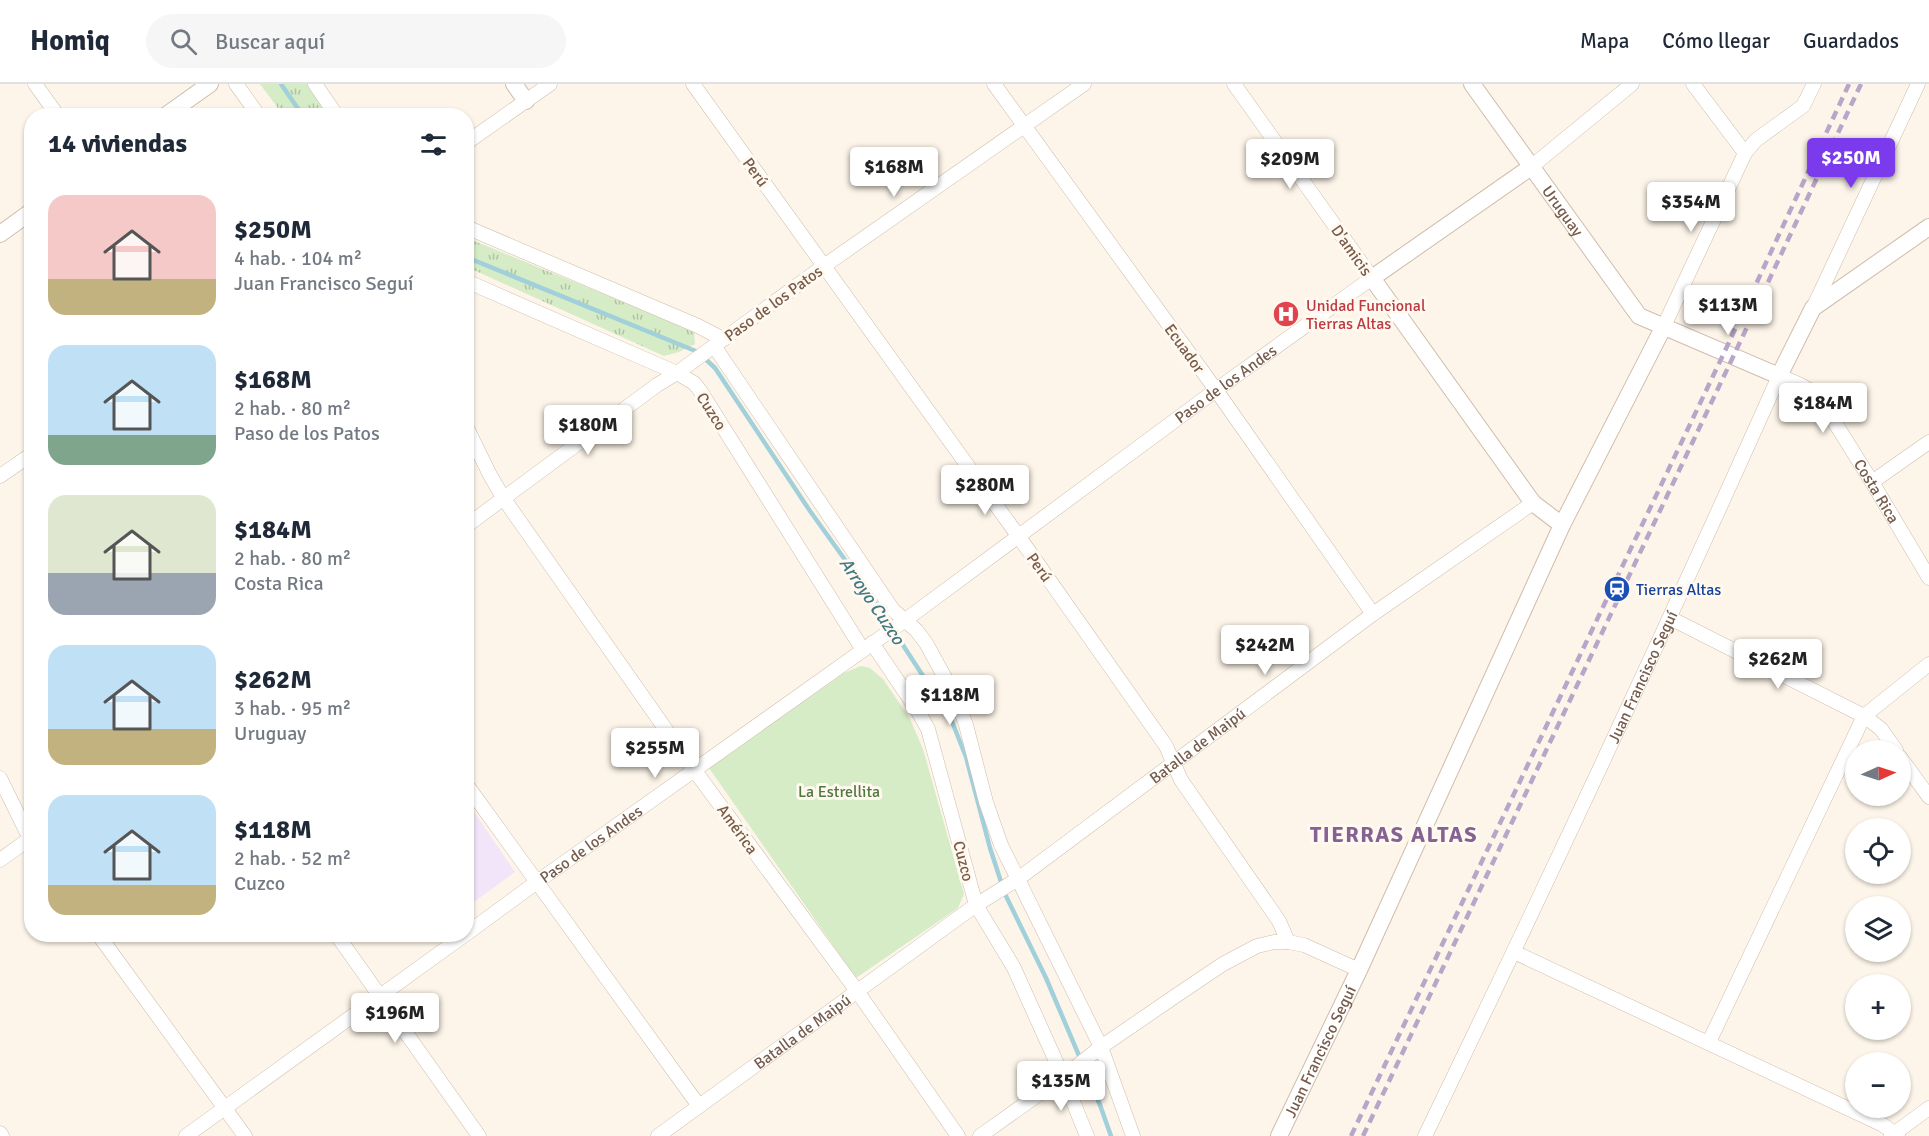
<!DOCTYPE html>
<html lang="es">
<head>
<meta charset="utf-8">
<style>
  :root { --surface:#fff; --page:#f6f6f7; --text:#1f2937; --muted:#747a83; --line:#e0e1e3; --accent:#7c3aed }
  body { margin:0; font-family:Signika,sans-serif; background:var(--page); color:var(--text); height:100vh; display:flex; flex-direction:column; font-size:22px; white-space:nowrap }
  * { box-sizing:border-box; margin:0 }
  p { font-size:20px; color:var(--muted) }
  .icon { flex:none; width:33px; height:33px; fill:none; stroke:currentColor; stroke-width:2; stroke-linecap:round; stroke-linejoin:round }
  .map { position:relative; flex:1; overflow:hidden }
  .panel { position:absolute; left:24px; top:24px; width:450px; height:834px; display:flex; flex-direction:column; background:var(--surface); border-radius:24px; box-shadow:0 2px 4px #0004 }
  .panel>* { flex:none }
  .needle { width:39px; rotate:87deg }
  .controls { position:absolute; left:1845px; top:656px; display:grid; gap:12px }
  .controls a { display:grid; place-items:center; width:66px; height:66px; border-radius:50%; background:var(--surface); box-shadow:0 2px 4px #0004; font-size:30px }
  .price { position:absolute; translate:-50% -51px; padding:0 14px; border-radius:6px; background:#fff; color:#222; font-size:20px; line-height:39px; filter:drop-shadow(0 2px 3px #0008) }
  .price::after { content:''; position:absolute; left:50%; top:36px; width:18px; height:14px; margin-left:-9px; background:inherit; clip-path:polygon(0 0,100% 0,50% 100%) }
  .price.current { background:var(--accent); color:#fff }
  ul { padding:0; list-style:none }
  li { display:flex; align-items:center; gap:18px; height:150px; padding:0 24px }
  li span { display:grid; place-items:center; flex:none; width:168px; height:120px; border-radius:18px; color:#555 }
  li>.icon { margin-inline-start:auto }
  span .icon { width:72px; height:72px; fill:#fffc; stroke-width:1 }
  li b { font-size:26px }
  h2 { display:flex; justify-content:space-between; align-items:center; height:72px; padding:0 24px; font-size:26px }
  header { display:flex; align-items:center; gap:36px; box-sizing:border-box; height:84px; padding:0 30px; background:var(--surface); border-bottom:2px solid var(--line) }
  header strong { font-size:28px }
  nav { display:flex; gap:33px; margin-inline-start:auto; font-size:21px }
  .search { width:420px; height:54px; background:var(--page); display:flex; align-items:center; gap:15px; box-sizing:border-box; padding:0 21px; border-radius:33px; color:var(--muted); font-size:22px }
  .map>svg:first-child { display:block }
</style>
</head>
<body>
<header>
<strong>Homiq</strong>
<div class="search"><svg class="icon" aria-label="search" viewBox="0 0 24 24"><circle cx="10" cy="10" r="6"/><path d="M15 15l6 6"/></svg>Buscar aquí</div>
<nav><a>Mapa</a><a>Cómo llegar</a><a>Guardados</a></nav>
</header>
<div class="map">
<svg width="1929" height="1052" viewBox="0 0 1929 1052">
  <defs>
    <pattern id="grass-tufts" width="24" height="20" patternUnits="userSpaceOnUse" patternTransform="scale(1.5)"><rect width="24" height="20" fill="#d5ecc6"/><path d="M3 7l-1-3M5 7V3M7 7l1-3M15 17l-1-3M17 17v-4M19 17l1-3" fill="none" stroke="#b2c2a3"/></pattern>
  </defs>
  <rect width="100%" height="100%" fill="#fdf5e9"/>
  <path fill="#f2e5fa" d="M472 725 515 788 467 823V730Z"/>
  <path fill="url(#grass-tufts)" d="M260 0H307L330 31H283Z
    M467 154 694 247 695 260 679 268 664 272 467 183Z"/>
  <path fill="#d5ecc6" d="M861 582 870 584 883 595 910 635 923 665 964 810 958 824 856 894 709 684 844 589Z"/>
  <g fill="none" stroke-linecap="round" stroke-linejoin="round">
    <path stroke="#a2d0da" stroke-width="4.5" d="M281 0 303 32
      M466 173 698 268 715 284 810 427 871 512 951 635 966 673 990 764 1005 810 1046 894 1100 1021 1111 1052"/>
    <defs>
      <g id="minor">
        <path d="M35 0 58 32"/>
        <path d="M236 0 259 32"/>
        <path d="M315 0 337 32"/>
        <path d="M693 0 1019 453 1166 662 1181 696 1279 837 1288 858"/>
        <path d="M994 0 1216 306 1373 530"/>
        <path d="M1693 0 1745 69"/>
        <path d="M466 59 550 0"/>
        <path d="M1531 83 1632 0"/>
        <path d="M466 143 698 242 723 255"/>
        <path d="M466 197 677 289 694 299 701 308 863 566"/>
        <path d="M1813 224 1918 0"/>
        <path d="M1664 242 1745 69 1756 56 1803 22 1814 0"/>
        <path d="M714 262 893 526 916 546 926 559 956 614 966 641 986 718 1001 761 1101 963 1133 1052"/>
        <path d="M466 342 490 391 504 415 695 687 857 907 958 1052"/>
        <path d="M0 392 32 370"/>
        <path d="M1872 398 1929 358"/>
        <path d="M466 442 657 301 677 289 824 182 1084 0"/>
        <path d="M1670 534 1864 632 1881 645 1896 666"/>
        <path d="M872 559 918 627 928 645 976 821 1014 884 1063 993 1087 1052"/>
        <path d="M1900 673 1929 713"/>
        <path d="M0 694 32 759"/>
        <path d="M466 700 699 1022"/>
        <path d="M0 776 32 753"/>
        <path d="M98 850 245 1052"/>
        <path d="M336 850 479 1052"/>
        <path id="s1" d="M466 850 537 798 904 537 1216 306 1372 194 1234 0"/>
        <path d="M1514 868 1883 1041 1898 1052"/>
        <path d="M1709 958 1864 632 1929 580"/>
        <path d="M0 1049 2 1052"/>
        <path d="M186 1052 466 850"/>
        <path id="s2" d="M658 1052 976 821 1018 795 1373 530 1533 419"/>
        <path d="M980 1052 1063 993 1101 963 1174 913 1223 880 1257 862 1274 858H1288L1304 861 1359 886"/>
        <path id="s3" d="M1425 1052C1547 800 1665 547 1779 292 1795 298 1808 303 1820 315L1872 398 1929 494"/>
        <path d="M1891 1052 1929 1024"/>
      </g>
      <g id="tertiary">
        <path d="M514 0 526 17"/>
        <path id="s4" d="M1472 0 1639 232 1779 292 1813 224 1929 143"/>
        <path d="M165 32 210 0"/>
        <path d="M1531 83 1372 194 1533 419 1562 441"/>
        <path d="M0 150 32 127"/>
        <path id="s5" d="M1279 1052 1359 886 1562 441 1664 242"/>
      </g>
    </defs>
    <use href="#minor" stroke="#cfbdad" stroke-width="15"/>
    <use href="#tertiary" stroke="#cfbdad" stroke-width="18"/>
    <use href="#minor" stroke="#fff" stroke-width="14"/>
    <use href="#tertiary" stroke="#fff" stroke-width="16"/>
    <path stroke="#b9a5c8" stroke-width="4.5" stroke-dasharray="9 6" stroke-linecap="butt" d="M1351 1052 1724 269 1849 0
      M1363 1052 1733 273 1861 0"/>
  </g>
  <defs>
    <symbol id="hospital-disc" viewBox="-11 -11 22 22"><circle r="9.5" fill="#e0444e" stroke="#fff9f0"/><path d="M-5-5h3v3.5h4V-5h3V5h-3V1.5h-4V5h-3Z" fill="#fff"/></symbol>
    <symbol id="station-disc" viewBox="-11 -11 22 22"><circle r="9.5" fill="#1a4fb4" stroke="#fff9f0"/><path d="M-3-6H3Q5-6 5-4V2Q5 4 3 4L4.5 6H3L1.5 4h-3L-3 6H-4.5L-3 4Q-5 4-5 2V-4Q-5-6-3-6ZM-3.5-4v3h7v-3ZM-3.5 1v1.5H-2V1ZM2 1v1.5H3.5V1Z" fill="#fff"/></symbol>
  </defs>
  <g fill-rule="evenodd">
    <use href="#hospital-disc" x="1271" y="215" width="30" height="30"/>
    <use href="#station-disc" x="1602" y="490" width="30" height="30"/>
  </g>
  <g text-anchor="middle" stroke-width="6" stroke-linejoin="round" paint-order="stroke">
    <g font-size="16" fill="#785c4b" stroke="#fff9f0">
      <text transform="translate(756 88) rotate(54)" y="6">Perú</text>
      <text dy="6" stroke="none"><textPath href="#s4" startOffset="156">Uruguay</textPath></text>
      <text transform="translate(1352 166) rotate(55)" y="6">D'amicis</text>
      <text transform="translate(773 219) rotate(-36)" y="6">Paso de los Patos</text>
      <text transform="translate(1185 264) rotate(54)" y="6">Ecuador</text>
      <text dy="6" stroke="none"><textPath href="#s1" startOffset="938">Paso de los Andes</textPath></text>
      <text transform="translate(712 327) rotate(57)" y="6">Cuzco</text>
      <text dy="6" stroke="none"><textPath href="#s3" startOffset="994">Costa Rica</textPath></text>
      <text transform="translate(1040 483) rotate(55)" y="6">Perú</text>
      <text dy="6" stroke="none"><textPath href="#s3" startOffset="508">Juan Francisco Seguí</textPath></text>
      <text dy="6" stroke="none"><textPath href="#s2" startOffset="666">Batalla de Maipú</textPath></text>
      <text transform="translate(738 745) rotate(54)" y="6">América</text>
      <text dy="6" stroke="none"><textPath href="#s1" startOffset="154">Paso de los Andes</textPath></text>
      <text transform="translate(964 777) rotate(75)" y="6">Cuzco</text>
      <text dy="6" stroke="none"><textPath href="#s2" startOffset="178">Batalla de Maipú</textPath></text>
      <text dy="6" stroke="none"><textPath href="#s5" startOffset="94">Juan Francisco Seguí</textPath></text>
    </g>
    <g font-size="16" fill="#be3a42" stroke="#fff9f0" text-anchor="start">
      <text x="1306" y="227">Unidad Funcional<tspan x="1306" dy="18">Tierras Altas</tspan></text>
    </g>
    <g font-size="16" fill="#164399" stroke="#fff9f0" text-anchor="start">
      <text x="1636" y="511">Tierras Altas</text>
    </g>
    <g font-size="16" fill="#507940" stroke="#fff9f0">
      <text x="839" y="713">La Estrellita</text>
    </g>
    <g font-size="18" font-style="italic" fill="#417985" stroke="#fff9f0">
      <text transform="translate(872 517) rotate(56)" y="6">Arroyo Cuzco</text>
    </g>
    <g font-size="22" font-weight="bold" letter-spacing="1.5" fill="#846394" stroke="#fff9f0">
      <text x="1394" y="758">TIERRAS ALTAS</text>
    </g>
  </g>
</svg>
<div class="controls">
<a><svg class="needle" viewBox="-14 -14 28 28"><path d="M0-13l5 13h-10z" fill="#e53935"/><path d="M0 13l5-13h-10z" fill="#747a83"/></svg></a>
<a><svg class="icon" aria-label="locate" viewBox="0 0 24 24"><circle cx="12" cy="12" r="6"/><path d="M12 2v4M12 18v4M2 12h4M18 12h4"/></svg></a>
<a><svg class="icon" aria-label="layers" viewBox="0 0 24 24"><path d="M12 4l9 5-9 5-9-5zM3 14l9 5 9-5"/></svg></a>
<a>+</a>
<a>−</a>
</div>
<b class="price current" style="left:1851px;top:105px">$250M</b>
<b class="price" style="left:1290px;top:106px">$209M</b>
<b class="price" style="left:894px;top:114px">$168M</b>
<b class="price" style="left:1691px;top:149px">$354M</b>
<b class="price" style="left:1728px;top:252px">$113M</b>
<b class="price" style="left:1823px;top:350px">$184M</b>
<b class="price" style="left:588px;top:372px">$180M</b>
<b class="price" style="left:985px;top:432px">$280M</b>
<b class="price" style="left:1265px;top:592px">$242M</b>
<b class="price" style="left:1778px;top:606px">$262M</b>
<b class="price" style="left:950px;top:642px">$118M</b>
<b class="price" style="left:655px;top:695px">$255M</b>
<b class="price" style="left:395px;top:960px">$196M</b>
<b class="price" style="left:1061px;top:1028px">$135M</b>
<section class="panel">
<h2>14 viviendas<svg class="icon" aria-label="filters" viewBox="0 0 24 24"><path d="M4 7h16M4 17h16"/><circle cx="9" cy="7" r="2"/><circle cx="15" cy="17" r="2"/></svg></h2>
<ul>
<li><span style="background:linear-gradient(#f6c9c9 70%,#c2b280 0)"><svg class="icon" aria-label="home" viewBox="0 0 24 24"><path d="M3 11l9-7 9 7M6 9v11h12V9"/></svg></span><div><b>$250M</b><p>4 hab. · 104 m²</p><p>Juan Francisco Seguí</p></div></li>
<li><span style="background:linear-gradient(#bfe0f5 75%,#7fa58c 0)"><svg class="icon" aria-label="home" viewBox="0 0 24 24"><path d="M3 11l9-7 9 7M6 9v11h12V9"/></svg></span><div><b>$168M</b><p>2 hab. · 80 m²</p><p>Paso de los Patos</p></div></li>
<li><span style="background:linear-gradient(#dfe7d0 65%,#9aa5b1 0)"><svg class="icon" aria-label="home" viewBox="0 0 24 24"><path d="M3 11l9-7 9 7M6 9v11h12V9"/></svg></span><div><b>$184M</b><p>2 hab. · 80 m²</p><p>Costa Rica</p></div></li>
<li><span style="background:linear-gradient(#bfe0f5 70%,#c2b280 0)"><svg class="icon" aria-label="home" viewBox="0 0 24 24"><path d="M3 11l9-7 9 7M6 9v11h12V9"/></svg></span><div><b>$262M</b><p>3 hab. · 95 m²</p><p>Uruguay</p></div></li>
<li><span style="background:linear-gradient(#bfe0f5 75%,#c2b280 0)"><svg class="icon" aria-label="home" viewBox="0 0 24 24"><path d="M3 11l9-7 9 7M6 9v11h12V9"/></svg></span><div><b>$118M</b><p>2 hab. · 52 m²</p><p>Cuzco</p></div></li>
</ul>
</section>
</div>
</body>
</html>
